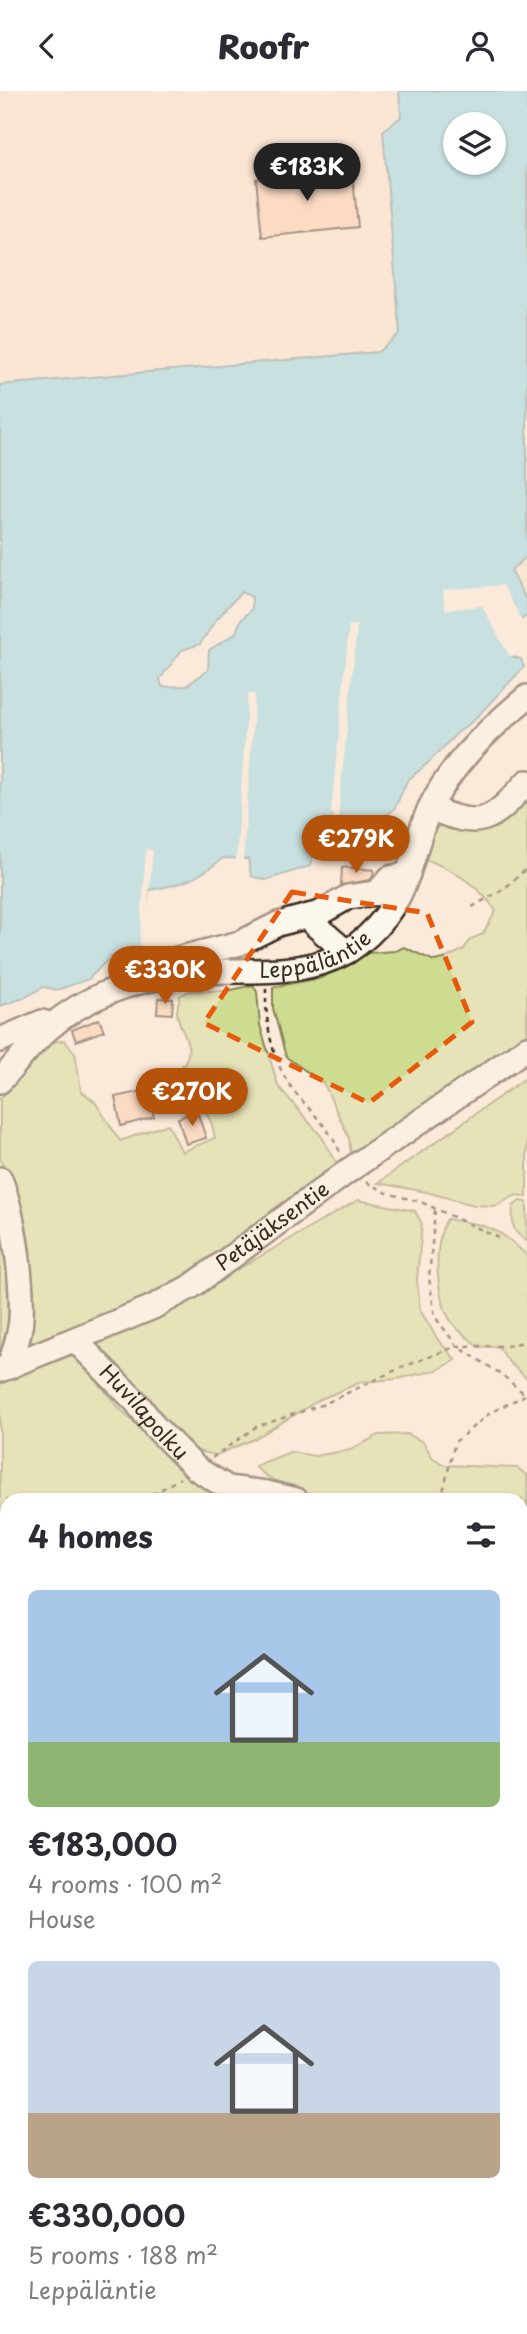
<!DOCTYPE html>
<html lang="en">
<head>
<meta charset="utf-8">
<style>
  :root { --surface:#fff; --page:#f7f7f7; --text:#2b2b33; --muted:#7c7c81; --accent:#b45309 }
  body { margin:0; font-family:"Playpen Sans",sans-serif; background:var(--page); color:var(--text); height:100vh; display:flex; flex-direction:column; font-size:26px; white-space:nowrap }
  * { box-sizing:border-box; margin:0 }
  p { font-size:23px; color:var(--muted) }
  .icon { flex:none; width:38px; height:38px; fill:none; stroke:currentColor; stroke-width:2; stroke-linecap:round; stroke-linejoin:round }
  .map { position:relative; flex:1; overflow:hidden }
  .details { position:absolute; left:0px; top:1402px; width:528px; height:842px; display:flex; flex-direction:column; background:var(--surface); border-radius:21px 21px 0 0; box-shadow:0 2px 5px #0004 }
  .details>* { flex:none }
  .buttons { position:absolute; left:443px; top:21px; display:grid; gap:14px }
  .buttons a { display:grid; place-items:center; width:63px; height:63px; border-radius:50%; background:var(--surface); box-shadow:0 2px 5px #0004; font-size:35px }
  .price { position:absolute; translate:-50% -60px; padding:0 16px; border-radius:24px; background:var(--accent); color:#fff; font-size:23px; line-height:46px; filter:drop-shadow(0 2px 4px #0008) }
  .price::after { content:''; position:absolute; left:50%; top:42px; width:21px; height:16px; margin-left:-10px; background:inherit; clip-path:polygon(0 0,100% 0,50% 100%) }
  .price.on { background:#222; color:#fff }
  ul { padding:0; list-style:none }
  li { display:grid; align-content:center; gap:14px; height:371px; padding:0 28px }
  li span { display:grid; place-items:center; height:217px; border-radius:10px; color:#555 }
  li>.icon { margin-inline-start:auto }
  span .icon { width:126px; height:126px; fill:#fffc; stroke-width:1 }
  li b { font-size:30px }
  h2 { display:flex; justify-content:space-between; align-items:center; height:84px; padding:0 28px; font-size:30px }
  header { display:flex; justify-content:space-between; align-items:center; height:91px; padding:0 28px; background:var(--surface); font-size:32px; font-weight:800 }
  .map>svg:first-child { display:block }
</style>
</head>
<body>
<header><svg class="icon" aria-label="back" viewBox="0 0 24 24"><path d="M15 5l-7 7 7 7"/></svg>Roofr<svg class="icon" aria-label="person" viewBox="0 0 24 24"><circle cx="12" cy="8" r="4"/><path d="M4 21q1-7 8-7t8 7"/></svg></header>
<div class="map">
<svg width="527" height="2243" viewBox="0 0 527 2243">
  <rect width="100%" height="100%" fill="#fbead9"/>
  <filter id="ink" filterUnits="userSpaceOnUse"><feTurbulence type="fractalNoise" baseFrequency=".0143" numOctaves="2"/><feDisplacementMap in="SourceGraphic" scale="14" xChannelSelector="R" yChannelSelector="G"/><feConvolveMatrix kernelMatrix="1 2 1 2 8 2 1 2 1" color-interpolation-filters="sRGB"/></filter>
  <g filter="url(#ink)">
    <path fill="#fbe0cc" d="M0 0H399L401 26 383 40 400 242 378 261 0 294Z
      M527 465V511L511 479Z"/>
    <path fill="#cddc90" stroke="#848357" stroke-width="2" d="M527 703V949L351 1064 349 1047 324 993 286 966 273 917V896L321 887 367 862 395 860 404 856 434 870 444 868 463 859 471 848 483 843 496 820C479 794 450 776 421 767L432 742 445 729Z
      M253 894 257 901 260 934 278 995 322 1046 338 1074 247 1145 175 1189 118 1220 21 1263 26 1191 31 1158 19 1113 7 1093 0 1066V1008L49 952 64 949 75 962 81 1000 95 1011 120 1050 168 1033 182 1061 215 1047C213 1036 210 1022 199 1016 191 1011 184 1013 177 1007L175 982C202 959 181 946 177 922 177 917 179 910 180 905L189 900H227Z
      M527 986V1106L516 1104 496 1115 474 1114 426 1101 378 1092Z
      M358 1109 415 1120 422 1133 417 1189 420 1219 438 1249 456 1269 437 1279 397 1288 361 1291 321 1308 254 1348 216 1364 192 1359 148 1309 93 1254 162 1222Z
      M520 1110 527 1111V1150C511 1142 512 1131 513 1115Z
      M447 1128C464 1131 481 1132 496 1140 507 1145 517 1156 527 1164V1288L509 1271 498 1255 479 1256C471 1249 461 1242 454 1234 435 1212 432 1152 447 1128Z
      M0 1129 4 1142 12 1233 0 1267Z
      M70 1265 79 1268 119 1317 200 1393 217 1403 233 1409H7V1492L0 1495V1291Z
      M407 1343 423 1351 433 1367 445 1374 517 1377 527 1384V1458L522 1456V1409H317C298 1391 272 1396 255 1375L290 1361 315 1365 350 1359 379 1344Z
      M4 1517 7 1519V1667L0 1665V1519Z
      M522 1531H527V1610L522 1599Z
      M0 1793 7 1808V1910L0 1913Z
      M7 1994V2060H0V2007Z"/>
    <path fill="#89d6e8" stroke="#6a9197" stroke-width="2" fill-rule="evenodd" d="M399 0H527V465L511 479 527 511V525L519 530 510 565 521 568 524 576 474 629 456 643 430 670 407 690 395 717 373 736 339 748 330 743 317 751 310 775 266 789 251 785 248 768 223 767C198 788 181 794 149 799L140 855 132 861 110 866 89 888 57 899 43 896 24 907 0 915V294L378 261 400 242 383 40 401 26ZM455 33H494V72H455ZM241 501 252 506V518L241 529 235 543 209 559 208 579 186 595 162 596 160 588 182 559 200 553 216 529Z
      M522 1678H527V2243H137L144 2236H522Z"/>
    <path fill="#fbead9" d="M503 494 523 532 519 554 515 563 510 566 482 515 445 519 443 499Z
      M349 534H357L336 747H331L334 723 331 722Z
      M248 603H255L243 771 236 770Z
      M146 758 153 759 144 855 139 860Z"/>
    <path fill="#fccaac" stroke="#3b2a1e" stroke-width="2" d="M352 78 358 136 262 146 256 88Z
      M342 776 374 779 373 785 370 789 341 794Z
      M158 907 173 908 172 923 157 922Z
      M99 928 104 940 76 950 72 939Z
      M148 999 154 1026 121 1035 115 1006Z
      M197 1020 206 1047 186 1053 178 1027Z"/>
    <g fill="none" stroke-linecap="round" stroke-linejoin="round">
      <defs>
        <g id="minor">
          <path d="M430 717C482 739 491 731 527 691"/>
          <path d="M309 825 314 833 346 861"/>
          <path d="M166 882 169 870 240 852 278 833 320 822 348 806 377 802 390 787 408 783"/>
          <path d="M0 949 42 931 53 934"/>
          <path id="s1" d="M0 990C18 971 34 948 55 932 96 899 151 884 203 881 250 878 305 886 348 860 376 842 398 814 408 782 416 760 420 738 430 717 451 673 490 637 527 606"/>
          <path d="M0 1088C14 1122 23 1192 21 1228 20 1244 14 1261 9 1276"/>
          <path id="s2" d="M75 1249 137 1312 155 1336 197 1378 228 1397 266 1402 296 1409"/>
          <path id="s3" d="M0 1279 153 1216 192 1195 348 1080 527 957"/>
          <path d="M522 1490 527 1488"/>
          <path d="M0 1769 7 1787"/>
        </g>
      </defs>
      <use href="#minor" stroke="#3b2a1e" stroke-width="28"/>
      <path stroke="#3b2a1e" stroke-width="2.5" stroke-dasharray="5 5" stroke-linecap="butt" d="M472 816 504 798 527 777
        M266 897C265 932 272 972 294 1000 312 1022 328 1035 340 1061
        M366 1091 387 1102 421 1111 499 1147
        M435 1119 429 1187 435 1226 457 1255 501 1283 527 1305
        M212 1367 256 1336 324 1313 400 1277 457 1255H507L527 1250
        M144 1409 180 1387
        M441 1409 455 1351 490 1322 525 1304
        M522 1416H527
        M0 1485 7 1484
        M0 1554 7 1552
        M0 1699 7 1692
        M0 2033 7 2031"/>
      <use href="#minor" stroke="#fbf7ec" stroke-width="23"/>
    </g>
  </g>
  <path d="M0 0H527V2243H0ZM292 801 427 822 472 931 369 1012 204 932Z" fill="#fbead9" fill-opacity=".55" fill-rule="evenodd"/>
  <path fill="none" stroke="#e8590c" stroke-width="5" stroke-dasharray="14 9" stroke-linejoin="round" d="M292 801 427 822 472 931 369 1012 204 932Z"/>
  <g text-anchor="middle" stroke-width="5" stroke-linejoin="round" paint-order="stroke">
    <g font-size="21" fill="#3b2a1e" stroke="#fbf7ec">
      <text dy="7" stroke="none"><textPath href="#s1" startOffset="354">Leppäläntie</textPath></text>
      <text dy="7" stroke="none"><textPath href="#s3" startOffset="310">Petäjäksentie</textPath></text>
      <text dy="7" stroke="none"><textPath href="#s2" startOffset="100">Huvilapolku</textPath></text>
    </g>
  </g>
</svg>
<div class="buttons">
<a><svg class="icon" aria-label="layers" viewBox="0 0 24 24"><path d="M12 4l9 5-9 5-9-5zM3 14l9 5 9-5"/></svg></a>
</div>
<b class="price on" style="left:307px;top:112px">€183K</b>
<b class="price" style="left:356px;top:784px">€279K</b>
<b class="price" style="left:165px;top:915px">€330K</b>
<b class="price" style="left:192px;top:1037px">€270K</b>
<section class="details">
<h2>4 homes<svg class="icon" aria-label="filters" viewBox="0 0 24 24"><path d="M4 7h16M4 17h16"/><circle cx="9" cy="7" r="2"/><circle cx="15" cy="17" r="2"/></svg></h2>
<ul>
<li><span style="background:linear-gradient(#a9c7e8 70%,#8fb573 0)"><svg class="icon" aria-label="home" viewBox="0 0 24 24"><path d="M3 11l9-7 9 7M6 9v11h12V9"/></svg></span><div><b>€183,000</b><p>4 rooms · 100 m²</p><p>House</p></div></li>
<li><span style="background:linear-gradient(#c9d6e8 70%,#b9a48a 0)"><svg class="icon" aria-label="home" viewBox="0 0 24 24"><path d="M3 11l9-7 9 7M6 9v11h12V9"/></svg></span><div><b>€330,000</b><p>5 rooms · 188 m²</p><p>Leppäläntie</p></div></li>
</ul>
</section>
</div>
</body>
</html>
